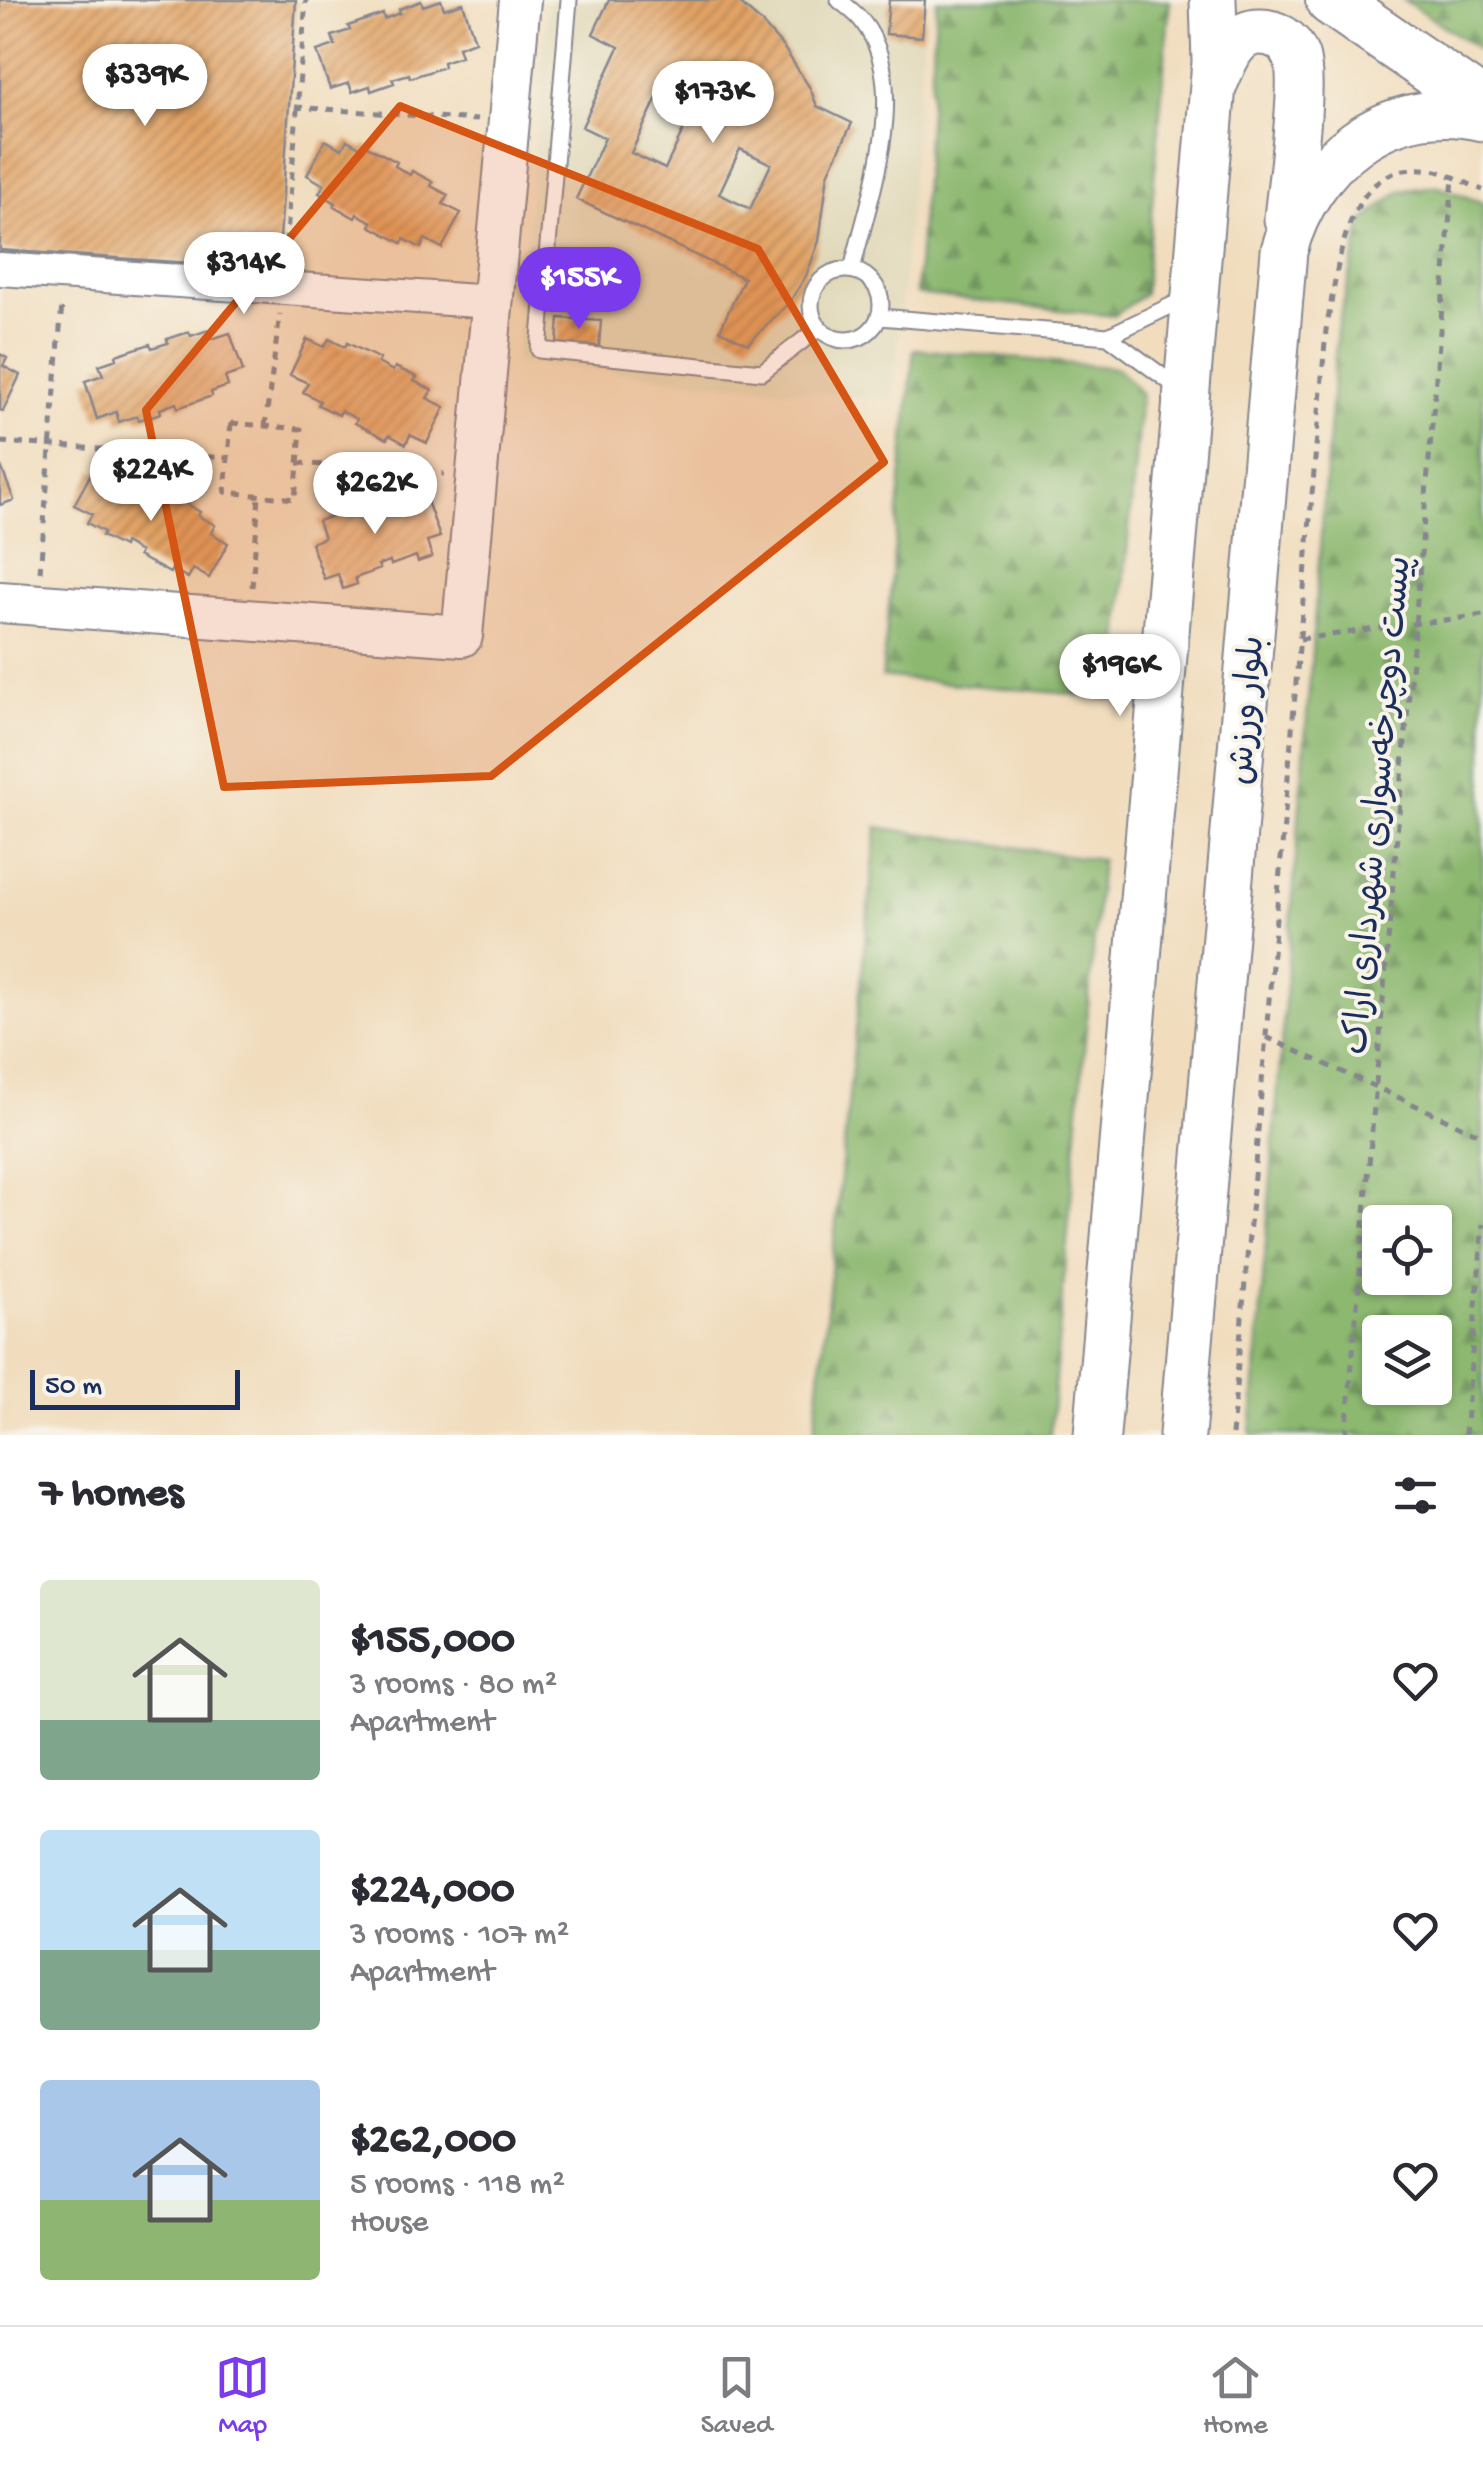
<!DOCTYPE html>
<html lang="en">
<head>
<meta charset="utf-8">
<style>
  :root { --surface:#fff; --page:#f7f7f7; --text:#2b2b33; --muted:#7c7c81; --line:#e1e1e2; --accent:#7c3aed }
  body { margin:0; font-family:"Gochi Hand","Playpen Sans Arabic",sans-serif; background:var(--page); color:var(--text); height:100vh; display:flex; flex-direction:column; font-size:38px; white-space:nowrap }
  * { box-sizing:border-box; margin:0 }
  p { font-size:32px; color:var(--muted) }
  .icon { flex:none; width:55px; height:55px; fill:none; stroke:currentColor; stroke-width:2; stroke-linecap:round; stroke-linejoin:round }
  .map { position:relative; height:1435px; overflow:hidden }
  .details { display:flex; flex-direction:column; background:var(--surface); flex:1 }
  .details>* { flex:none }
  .buttons { position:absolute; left:1362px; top:1205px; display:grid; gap:20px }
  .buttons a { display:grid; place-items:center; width:90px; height:90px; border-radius:10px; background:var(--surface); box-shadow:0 2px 8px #0004; font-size:50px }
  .scale { position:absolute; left:30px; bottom:25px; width:210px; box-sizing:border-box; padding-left:10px; border:5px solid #1b2f5e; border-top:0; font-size:28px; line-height:35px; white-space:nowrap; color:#1b2f5e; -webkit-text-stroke:8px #f7f3e8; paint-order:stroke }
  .price { position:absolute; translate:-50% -85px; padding:0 22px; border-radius:35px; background:#fff; color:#222; font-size:32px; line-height:65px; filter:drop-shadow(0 2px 5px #0008) }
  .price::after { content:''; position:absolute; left:50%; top:60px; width:30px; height:22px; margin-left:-15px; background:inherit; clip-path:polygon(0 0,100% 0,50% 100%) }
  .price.selected { background:var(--accent); color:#fff }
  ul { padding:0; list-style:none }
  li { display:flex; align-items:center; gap:30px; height:250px; padding:0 40px }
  li span { display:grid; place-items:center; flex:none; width:280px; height:200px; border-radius:10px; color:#555 }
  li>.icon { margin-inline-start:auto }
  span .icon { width:120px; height:120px; fill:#fffc; stroke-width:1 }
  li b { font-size:42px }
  h2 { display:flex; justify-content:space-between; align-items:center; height:120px; padding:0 40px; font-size:42px }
  .tabs { display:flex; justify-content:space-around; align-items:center; height:140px; border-top:2px solid var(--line); background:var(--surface); font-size:28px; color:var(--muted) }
  .tabs a { display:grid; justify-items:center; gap:5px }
  .tabs .selected { color:var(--accent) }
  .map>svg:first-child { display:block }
</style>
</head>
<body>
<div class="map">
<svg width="1483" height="1435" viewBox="0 0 1483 1435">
  <defs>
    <pattern id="forest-firs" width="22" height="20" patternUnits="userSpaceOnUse" patternTransform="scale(2.5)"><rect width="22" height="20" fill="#8cb86f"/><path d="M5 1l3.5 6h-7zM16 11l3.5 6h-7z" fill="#72965e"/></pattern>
    <pattern id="building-hatch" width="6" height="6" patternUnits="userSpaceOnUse" patternTransform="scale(2.5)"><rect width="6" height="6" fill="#e2a365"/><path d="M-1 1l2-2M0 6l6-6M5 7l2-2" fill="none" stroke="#b68556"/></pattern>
  </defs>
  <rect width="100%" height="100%" fill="#f7f3e8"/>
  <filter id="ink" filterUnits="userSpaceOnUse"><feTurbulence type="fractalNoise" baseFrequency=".01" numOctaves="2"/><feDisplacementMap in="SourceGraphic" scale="20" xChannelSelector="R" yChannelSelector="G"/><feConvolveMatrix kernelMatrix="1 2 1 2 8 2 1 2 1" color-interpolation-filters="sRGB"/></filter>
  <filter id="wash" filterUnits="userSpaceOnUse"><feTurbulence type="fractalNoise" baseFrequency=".0048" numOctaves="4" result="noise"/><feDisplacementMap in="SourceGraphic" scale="40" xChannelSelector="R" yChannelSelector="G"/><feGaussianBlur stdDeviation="2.25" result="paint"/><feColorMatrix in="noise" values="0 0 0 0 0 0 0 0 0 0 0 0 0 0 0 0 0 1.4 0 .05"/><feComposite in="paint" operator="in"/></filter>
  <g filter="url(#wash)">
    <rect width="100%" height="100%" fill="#f1ddbe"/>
    <path fill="#e0d8b8" d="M548 0H926L893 400 515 362Z"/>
    <path fill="url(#forest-firs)" stroke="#547466" stroke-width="2.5" fill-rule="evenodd" d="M937 0H1170L1144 294 1114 316 916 294Z
      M1404 0H1483V52Z
      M1436 186 1483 203V1435H1251L1337 330 1363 222 1400 191ZM1380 1222H1435V1278H1380ZM1380 1332H1435V1388H1380Z
      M914 349 1117 368 1141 393 1114 698 882 677Z
      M877 827 1101 860 1050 1435H814Z"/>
    <g id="blocks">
      <path fill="url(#building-hatch)" fill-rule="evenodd" d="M0 0H296L278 269 0 250Z
        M441 0 444 9 463 3 475 41 458 47 461 56 443 62 444 67 410 78 409 74 392 79 394 83 371 91 370 86 352 92 349 83 330 89 317 51 335 45 332 36 350 30 348 26 383 14 384 19 400 13 399 9 421 1 423 6Z
        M609 0H736L761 22 784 48 810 88 817 106 852 123 828 174 819 241 806 276 789 303 748 344 720 330 744 278 576 199 605 138 582 127 619 47 593 34ZM657 98 691 114 665 169 631 153ZM740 149 771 164 750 209 719 194Z
        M889 0H925L922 37 886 34Z
        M325 140 342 149 347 140 363 149 365 145 397 162 395 166 410 175 412 171 433 182 431 186 448 195 443 204 461 213 442 248 425 239 421 248 404 239 402 243 370 226 372 222 357 214 355 218 334 206 336 203 319 193 324 185 307 175Z
        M559 318 601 321 599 346 557 343Z
        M208 330 211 339 230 333 243 371 225 377 228 386 211 392 212 396 178 408 176 403 160 409 161 413 139 420 137 416 119 422 116 412 97 419 85 381 103 375 99 365 117 359 116 355 150 344 152 348 168 343 167 339 189 332 191 336Z
        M307 339 324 347 329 339 345 347 347 343 380 359 378 363 393 371 395 367 417 377 414 381 432 390 427 398 445 407 427 443 410 435 406 444 389 435 387 439 355 423 357 419 341 411 339 415 318 405 320 401 303 392 308 383 290 375Z
        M0 354 7 358 3 366 20 375 3 411 0 410Z
        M0 464 14 500 0 505Z
        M93 470 110 479 114 470 131 479 133 475 165 492 162 496 178 504 180 500 200 512 198 516 215 525 211 533 228 543 209 578 193 569 188 578 172 569 170 573 138 556 140 552 124 543 123 547 102 536 104 532 87 523 92 514 74 505Z
        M407 488 413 506 427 501 440 537 427 541 432 557 418 562 416 556 391 565 390 561 378 565 380 569 355 578 357 584 343 589 338 574 324 579 311 543 324 538 318 521 357 507 360 515 371 511 368 502Z"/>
    </g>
  </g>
  <g filter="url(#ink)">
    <use href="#blocks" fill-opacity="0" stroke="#86868e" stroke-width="2.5"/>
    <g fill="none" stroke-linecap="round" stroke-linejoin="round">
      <defs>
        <path id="service" d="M569 0 539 350 762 372 819 328
          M839 0C847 7 856 13 862 21 913 85 868 200 852 270
          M811 305a35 35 0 1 1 70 0a35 35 0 1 1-70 0Z
          M880 317 1108 336 1187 298
          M1108 336 1181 390"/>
        <path id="minor" d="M0 269 492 302"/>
        <path id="tertiary" d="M0 602 462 636 520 0"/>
        <path id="secondary" d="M1216 80C1225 60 1233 32 1260 32 1276 32 1290 41 1296 56 1306 83 1290 185 1287 219
          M1097 1435 1215 62 1213 0
          M1182 1435 1284 251C1308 162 1386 96 1483 118"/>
        <path id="primary" d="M1331 0 1483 105"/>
      </defs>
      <use href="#service" stroke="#86868e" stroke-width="19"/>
      <use href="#minor" stroke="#86868e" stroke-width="36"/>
      <use href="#tertiary" stroke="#86868e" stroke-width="44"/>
      <use href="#secondary" stroke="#86868e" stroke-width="49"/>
      <use href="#primary" stroke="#86868e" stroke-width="54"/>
      <path stroke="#86868e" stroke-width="5" stroke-dasharray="8 8" stroke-linecap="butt" d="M295 107 477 120
        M285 259 306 0
        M231 423 301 429 295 499 225 492Z
        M265 426 280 314
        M0 442 228 458
        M298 463 444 474
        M40 572 62 304
        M252 587 259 496
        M1300 639 1483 615
        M1266 1037 1483 1136
        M1232 1435 1326 330C1339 269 1343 156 1432 170 1449 173 1467 184 1483 190
        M1346 1435 1453 178
        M1465 1435 1483 1224"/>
      <use href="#service" stroke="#fff" stroke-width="15"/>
      <use href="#minor" stroke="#fff" stroke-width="32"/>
      <use href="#tertiary" stroke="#fff" stroke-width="40"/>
      <use href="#secondary" stroke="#fff" stroke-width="45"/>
      <use href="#primary" stroke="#fff" stroke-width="50"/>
    </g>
  </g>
  <path fill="#d45514" fill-opacity="0.2" stroke="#d45514" stroke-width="8" stroke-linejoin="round" d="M400 106 758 249 884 462 491 776 224 787 146 410Z"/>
  <g text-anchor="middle" stroke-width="8" stroke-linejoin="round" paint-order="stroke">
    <g font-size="35" fill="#1b2f5e" stroke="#f7f3e8">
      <text transform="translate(1244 710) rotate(-85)" y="12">بلوار ورزش</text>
      <text transform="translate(1375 805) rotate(-85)" y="12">پیست دوچرخه‌سواری شهرداری اراک</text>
    </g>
  </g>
</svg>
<div class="buttons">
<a><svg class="icon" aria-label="locate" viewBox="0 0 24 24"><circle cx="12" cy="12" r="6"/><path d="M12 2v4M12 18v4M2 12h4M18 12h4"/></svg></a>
<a><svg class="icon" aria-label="layers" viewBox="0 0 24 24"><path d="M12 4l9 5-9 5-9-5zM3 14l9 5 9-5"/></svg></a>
</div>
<div class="scale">50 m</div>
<b class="price" style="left:145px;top:129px">$339K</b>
<b class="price" style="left:713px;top:146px">$173K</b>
<b class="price" style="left:244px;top:317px">$314K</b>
<b class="price selected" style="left:579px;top:332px">$155K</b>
<b class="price" style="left:151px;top:524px">$224K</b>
<b class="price" style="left:375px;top:537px">$262K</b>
<b class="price" style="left:1120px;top:719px">$196K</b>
</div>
<section class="details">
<h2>7 homes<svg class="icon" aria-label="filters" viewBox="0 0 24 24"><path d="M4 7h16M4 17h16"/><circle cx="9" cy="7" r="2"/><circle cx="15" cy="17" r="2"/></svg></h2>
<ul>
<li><span style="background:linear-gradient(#dfe7d0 70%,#7fa58c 0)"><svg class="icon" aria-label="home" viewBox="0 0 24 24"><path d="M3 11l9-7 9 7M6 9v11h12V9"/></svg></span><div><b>$155,000</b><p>3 rooms · 80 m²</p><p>Apartment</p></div><svg class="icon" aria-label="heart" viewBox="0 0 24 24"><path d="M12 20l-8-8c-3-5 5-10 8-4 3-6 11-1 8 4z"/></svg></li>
<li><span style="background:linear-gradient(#bfe0f5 60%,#7fa58c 0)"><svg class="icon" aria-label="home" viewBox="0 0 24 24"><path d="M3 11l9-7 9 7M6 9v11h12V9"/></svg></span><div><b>$224,000</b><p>3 rooms · 107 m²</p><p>Apartment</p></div><svg class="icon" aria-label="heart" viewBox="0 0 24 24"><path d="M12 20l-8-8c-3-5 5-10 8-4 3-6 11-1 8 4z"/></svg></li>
<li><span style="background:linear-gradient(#a9c7e8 60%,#8fb573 0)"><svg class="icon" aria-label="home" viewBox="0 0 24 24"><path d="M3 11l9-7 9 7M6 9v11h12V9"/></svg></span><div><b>$262,000</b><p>5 rooms · 118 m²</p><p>House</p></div><svg class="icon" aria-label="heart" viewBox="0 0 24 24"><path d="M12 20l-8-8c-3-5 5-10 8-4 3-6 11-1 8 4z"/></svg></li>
</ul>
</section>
<nav class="tabs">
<a class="selected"><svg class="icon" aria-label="map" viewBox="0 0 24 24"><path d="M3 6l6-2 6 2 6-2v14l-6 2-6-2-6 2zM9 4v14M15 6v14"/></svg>Map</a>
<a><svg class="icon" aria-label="saved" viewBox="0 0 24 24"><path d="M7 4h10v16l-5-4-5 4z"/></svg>Saved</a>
<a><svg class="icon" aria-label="home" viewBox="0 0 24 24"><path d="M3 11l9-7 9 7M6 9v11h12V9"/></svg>Home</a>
</nav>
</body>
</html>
